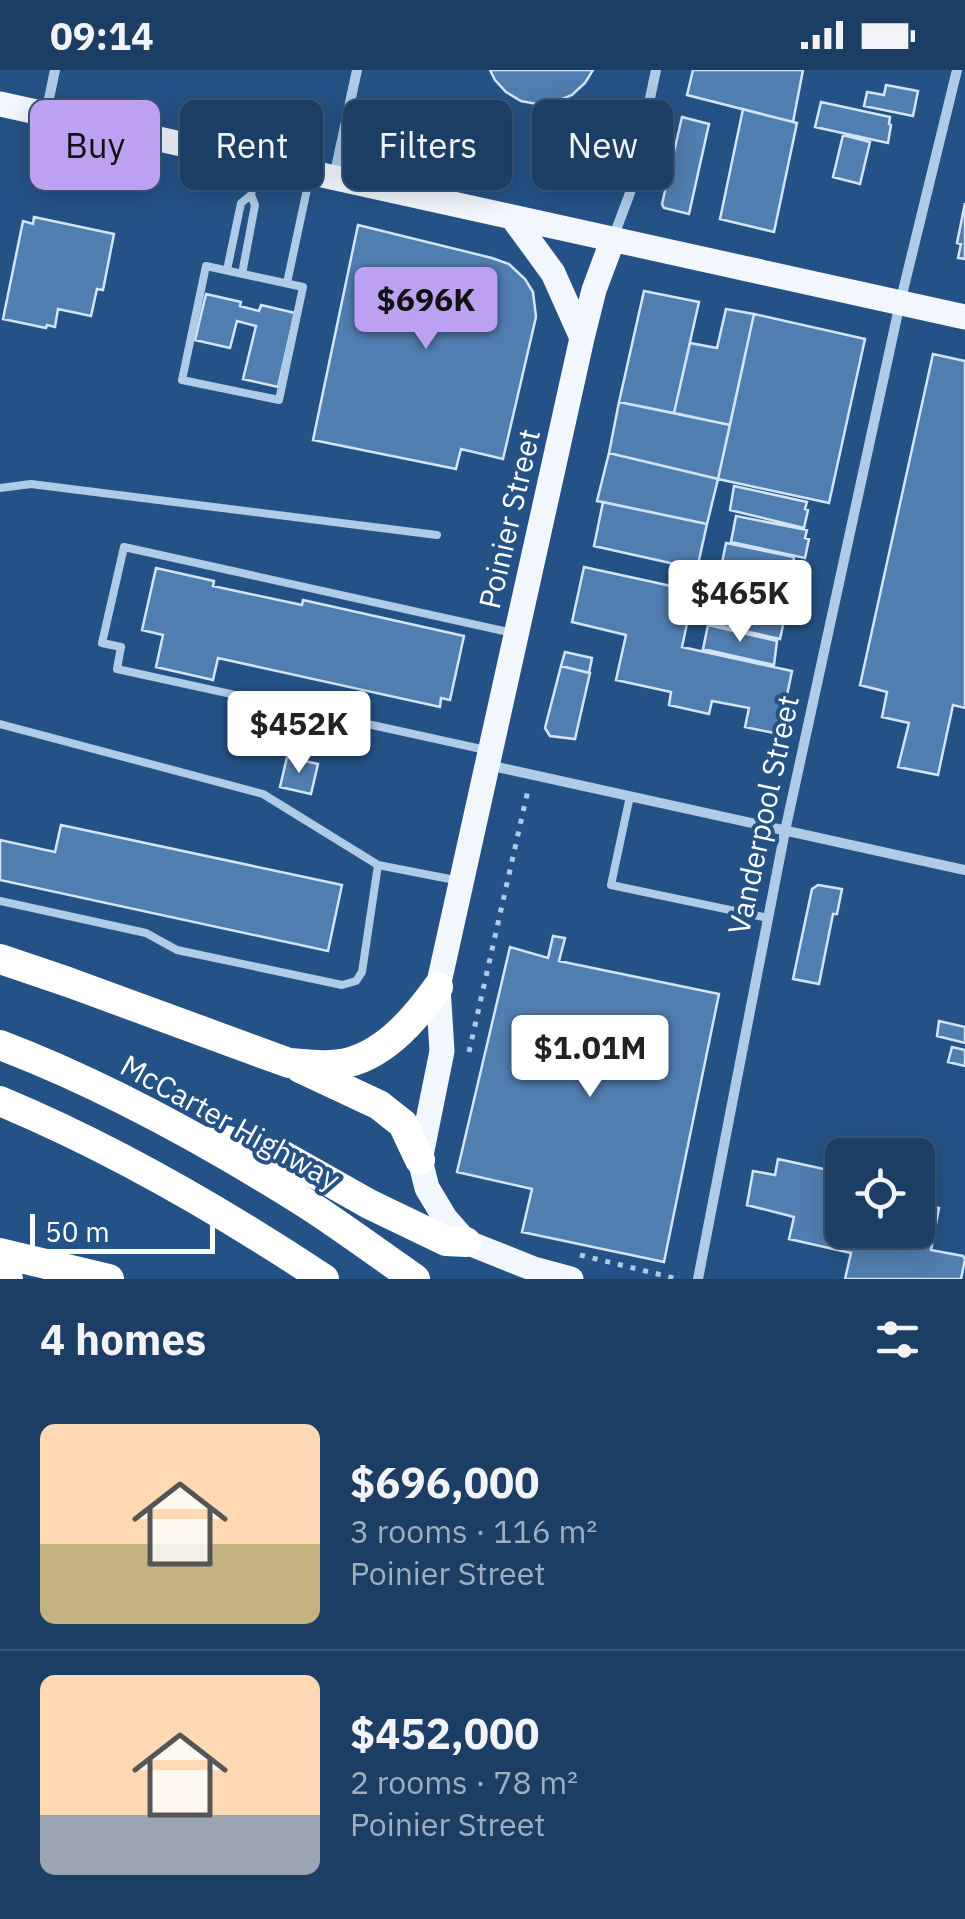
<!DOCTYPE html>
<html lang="en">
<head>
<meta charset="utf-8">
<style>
  :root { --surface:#1c3e64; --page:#29496d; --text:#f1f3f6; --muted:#a0aebf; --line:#3a5778; --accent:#bca0f2 }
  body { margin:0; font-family:"IBM Plex Sans",sans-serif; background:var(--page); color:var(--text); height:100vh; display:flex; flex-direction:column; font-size:38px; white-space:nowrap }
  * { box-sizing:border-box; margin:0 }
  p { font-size:32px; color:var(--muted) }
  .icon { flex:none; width:55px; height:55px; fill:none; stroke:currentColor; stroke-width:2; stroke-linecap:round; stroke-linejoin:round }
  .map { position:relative; height:1209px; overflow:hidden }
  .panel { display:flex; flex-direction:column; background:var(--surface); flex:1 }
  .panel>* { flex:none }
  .guide { position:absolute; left:30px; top:30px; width:905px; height:90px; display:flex; gap:20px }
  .fabs { position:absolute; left:825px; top:1068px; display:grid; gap:20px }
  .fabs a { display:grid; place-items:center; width:110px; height:110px; border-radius:15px; background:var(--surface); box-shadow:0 5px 25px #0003,0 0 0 2px var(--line); font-size:50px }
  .scale { position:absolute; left:30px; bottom:25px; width:185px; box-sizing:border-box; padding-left:10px; border:5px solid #fff; border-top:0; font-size:28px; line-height:35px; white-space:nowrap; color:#fff; -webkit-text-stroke:8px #255286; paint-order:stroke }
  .price { position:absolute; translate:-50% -85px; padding:0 22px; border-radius:10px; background:#fff; color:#222; font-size:32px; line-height:65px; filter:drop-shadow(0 2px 5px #0008) }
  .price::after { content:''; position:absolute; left:50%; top:60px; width:30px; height:22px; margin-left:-15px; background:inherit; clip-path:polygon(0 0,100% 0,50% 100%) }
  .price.current { background:var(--accent); color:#111 }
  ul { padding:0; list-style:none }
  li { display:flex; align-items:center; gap:30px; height:250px; padding:0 40px }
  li+li { border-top:2px solid var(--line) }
  li span { display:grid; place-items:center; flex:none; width:280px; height:200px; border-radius:15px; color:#555 }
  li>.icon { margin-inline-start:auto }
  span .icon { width:120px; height:120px; fill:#fffc; stroke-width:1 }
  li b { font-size:42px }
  h2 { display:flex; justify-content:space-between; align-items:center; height:120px; padding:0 40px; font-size:42px }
  .pill { padding:0 35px; border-radius:15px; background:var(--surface); box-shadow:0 5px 25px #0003,0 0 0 2px var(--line); font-size:35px; line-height:90px }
  .pill.current { background:var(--accent); color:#111 }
  .status { display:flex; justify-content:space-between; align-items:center; height:70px; padding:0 50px; background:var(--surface); direction:ltr }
  .status svg { height:28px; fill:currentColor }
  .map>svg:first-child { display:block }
</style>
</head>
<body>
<div class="status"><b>09:14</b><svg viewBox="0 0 49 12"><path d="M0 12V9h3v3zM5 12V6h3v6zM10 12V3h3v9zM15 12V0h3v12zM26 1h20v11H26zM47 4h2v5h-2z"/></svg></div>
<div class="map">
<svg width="965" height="1209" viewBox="0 0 965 1209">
  <rect width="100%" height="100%" fill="#255286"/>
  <path fill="#517eb0" stroke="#d3e4f7" stroke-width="2.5" d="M490 0H593L585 13 572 25 555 32 537 34 521 31 506 22 495 10Z
    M693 0H803L793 52 687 25Z
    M886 15 918 21 913 46 864 36 867 22 884 25Z
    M821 32 890 47 889 54 891 55 888 73 815 57Z
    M743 39 797 53 774 162 720 149Z
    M682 47 709 54 689 144 664 138 662 134Z
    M843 65 870 72 860 114 833 107Z
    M965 133V189L958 188 961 174 957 173Z
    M34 147 114 164 103 220 97 219 91 246 58 239 55 257 47 255 46 258 3 249 23 151 33 154Z
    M358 155 492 188 509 194 525 209 533 222 536 247 503 389 461 379 456 399 313 370Z
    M644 221 699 232 674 343 619 332Z
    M206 224 241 232 240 236 259 241 261 235 295 243 278 317 243 309 256 256 237 251 230 278 195 270Z
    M726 239 754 244 730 355 674 343 690 273 717 278Z
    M754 244 865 269 829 433 718 409Z
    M933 284 965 291V638L953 635 938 705 898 697 909 653 882 647 887 622 860 615Z
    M619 332 730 355 718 409 609 383Z
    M609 383 718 409 707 454 597 431Z
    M734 416 807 432 805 439 808 440 804 458 730 440Z
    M603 432 707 454 697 499 594 476Z
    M736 446 807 460 805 468 809 469 805 488 731 472Z
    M726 473 794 487 793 494 796 495 792 514 721 498Z
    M584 497 694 521 682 577 792 601 779 664 745 657 749 638 712 631 709 644 669 635 671 622 616 610 626 565 572 552Z
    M156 498 214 511 213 516 302 535 303 530 464 566 450 630 441 628 440 637 218 588 213 610 156 597 163 565 142 560Z
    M721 500 789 514 787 522 790 523 786 541 715 526Z
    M715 528 783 543 781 550 784 551 780 569 709 553Z
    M708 555 777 571 774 595 703 579Z
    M565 582 592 588 589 603 561 596Z
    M561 596 590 603 575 669 550 666 545 658Z
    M287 687 318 694 311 724 280 717Z
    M61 755 342 815 328 881 0 810V770L55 782Z
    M818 815 842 819 837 844H833L819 914 793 909 812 819Z
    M553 866 565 868 559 891 719 924 664 1192 522 1162 532 1119 457 1102 510 877 548 888Z
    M939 951 965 957V973L937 966Z
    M952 977 965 980V996L948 992Z
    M778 1089 842 1103V1160H918V1134L939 1138 931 1180 963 1186 965 1189 961 1209H845L851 1183 789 1169 794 1147 747 1135 753 1101 775 1105Z"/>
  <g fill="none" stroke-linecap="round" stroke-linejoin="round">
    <path stroke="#b0cbe8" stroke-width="5" stroke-dasharray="5 8" stroke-linecap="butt" d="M469 982 528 720
      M580 1185 674 1208"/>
    <path stroke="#b0cbe8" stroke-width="8" d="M206 196 303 217 279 330 182 310Z
      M227 200 241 133 251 125
      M242 204 255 135 251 125 257 96
      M287 213 310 105
      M0 418 31 414 437 465
      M0 654 263 724 378 795 455 810
      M486 680 117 599 121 577 102 573 124 477 513 563
      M630 726 611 815 768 848
      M0 831 146 863 177 880 342 915 356 911 362 902 378 795"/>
    <path stroke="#b0cbe8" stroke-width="10" d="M46 43 55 0
      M334 107 357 0
      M613 168 630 123 656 0
      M488 695 965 800
      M698 1209 785 761 900 233 957 0"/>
    <path stroke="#f2f7fe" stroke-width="25" d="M0 34 965 247
      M512 147 553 203 582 268
      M571 1209 534 1199 466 1172 445 1148 427 1118 420 1090 442 981 438 917 582 268 594 220 613 169"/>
    <path stroke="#fff" stroke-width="30" d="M0 889 68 912 289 993C302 994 316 996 330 995 377 994 413 952 438 917
      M0 975C108 1016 210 1073 307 1134 344 1158 379 1184 415 1209
      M300 998 379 1035 403 1054 420 1090
      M0 1031C115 1079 220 1140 324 1209
      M217 1068 284 1086 369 1134 446 1171 466 1172
      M0 1183 109 1209
      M0 1203 8 1209"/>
  </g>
  <g text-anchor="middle" stroke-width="8" stroke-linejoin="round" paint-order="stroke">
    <g font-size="30" fill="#fff" stroke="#255286">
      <text transform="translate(510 449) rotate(-77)" y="10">Poinier Street</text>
      <text transform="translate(764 745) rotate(-78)" y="10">Vanderpool Street</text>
      <text transform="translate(230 1053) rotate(29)" y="10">McCarter Highway</text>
    </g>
  </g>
</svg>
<div class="fabs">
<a><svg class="icon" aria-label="locate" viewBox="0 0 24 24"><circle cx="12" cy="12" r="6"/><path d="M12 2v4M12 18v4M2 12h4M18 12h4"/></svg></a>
</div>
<div class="scale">50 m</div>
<b class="price current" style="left:426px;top:282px">$696K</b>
<b class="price" style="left:740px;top:575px">$465K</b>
<b class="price" style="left:299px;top:706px">$452K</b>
<b class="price" style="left:590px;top:1030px">$1.01M</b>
<div class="guide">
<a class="pill current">Buy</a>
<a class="pill">Rent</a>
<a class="pill">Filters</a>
<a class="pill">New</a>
</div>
</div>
<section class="panel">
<h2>4 homes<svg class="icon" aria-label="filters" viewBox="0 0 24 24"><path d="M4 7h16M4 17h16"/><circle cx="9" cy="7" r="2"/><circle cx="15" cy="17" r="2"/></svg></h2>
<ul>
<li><span style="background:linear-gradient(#ffd9b3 60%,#c2b280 0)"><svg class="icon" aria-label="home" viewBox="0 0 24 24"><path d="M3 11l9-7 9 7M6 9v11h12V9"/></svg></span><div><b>$696,000</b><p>3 rooms · 116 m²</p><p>Poinier Street</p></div></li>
<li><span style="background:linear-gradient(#ffd9b3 70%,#9aa5b1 0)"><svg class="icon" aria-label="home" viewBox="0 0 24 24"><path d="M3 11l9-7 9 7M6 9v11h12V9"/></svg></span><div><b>$452,000</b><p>2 rooms · 78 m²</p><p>Poinier Street</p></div></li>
</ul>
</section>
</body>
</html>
